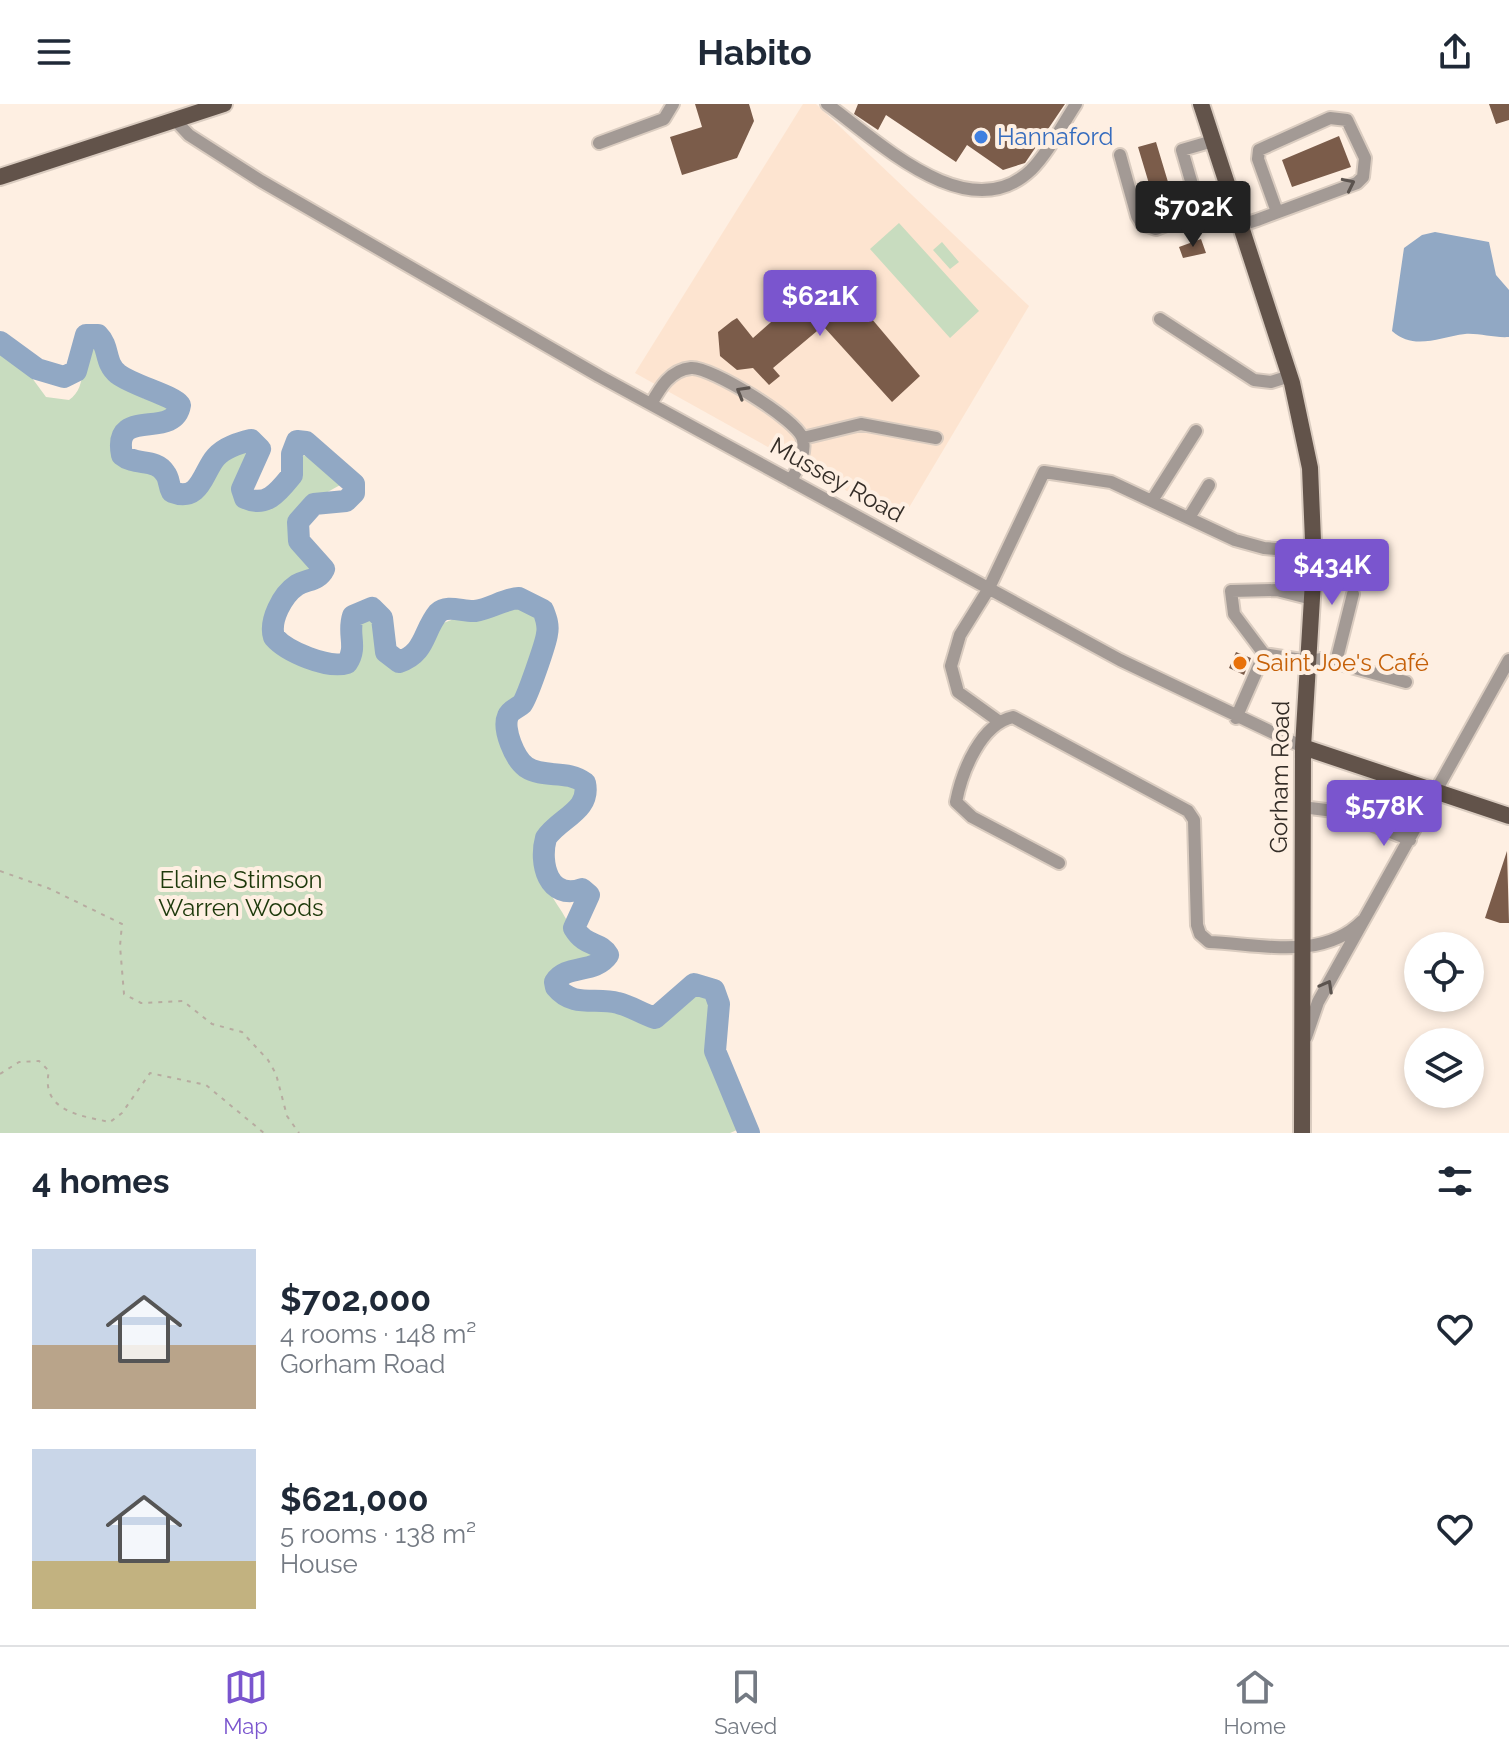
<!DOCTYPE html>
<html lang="en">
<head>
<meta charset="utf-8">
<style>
  :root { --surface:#fff; --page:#f2f2f3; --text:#1f2937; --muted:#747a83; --line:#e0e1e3; --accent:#7a55ce }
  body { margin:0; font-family:Raleway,sans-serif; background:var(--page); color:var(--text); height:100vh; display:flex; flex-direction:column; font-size:30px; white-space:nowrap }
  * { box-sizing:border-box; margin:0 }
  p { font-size:26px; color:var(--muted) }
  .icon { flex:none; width:44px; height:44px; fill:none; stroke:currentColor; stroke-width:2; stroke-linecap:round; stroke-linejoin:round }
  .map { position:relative; height:1029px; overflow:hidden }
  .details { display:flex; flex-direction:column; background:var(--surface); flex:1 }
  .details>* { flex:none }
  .fabs { position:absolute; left:1404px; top:828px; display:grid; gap:16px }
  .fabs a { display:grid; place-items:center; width:80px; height:80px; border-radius:50%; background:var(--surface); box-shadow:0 4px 12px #0003; font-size:40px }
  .price { position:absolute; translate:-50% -68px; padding:0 18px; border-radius:8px; background:var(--accent); color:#fff; font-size:26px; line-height:52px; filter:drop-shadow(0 2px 4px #0008) }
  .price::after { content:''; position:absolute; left:50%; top:48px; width:24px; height:18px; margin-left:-12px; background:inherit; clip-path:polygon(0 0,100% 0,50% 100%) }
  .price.active { background:#222; color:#fff }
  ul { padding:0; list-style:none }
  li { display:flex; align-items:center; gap:24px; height:200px; padding:0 32px }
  li span { display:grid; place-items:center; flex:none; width:224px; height:160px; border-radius:0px; color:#555 }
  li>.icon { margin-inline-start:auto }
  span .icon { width:96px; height:96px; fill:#fffc; stroke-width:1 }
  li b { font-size:34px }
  h2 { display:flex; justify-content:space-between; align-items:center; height:96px; padding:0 32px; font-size:34px }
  header { display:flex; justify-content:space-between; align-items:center; height:104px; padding:0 32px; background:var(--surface); font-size:36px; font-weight:700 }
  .dock { display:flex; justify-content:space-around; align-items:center; height:112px; border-top:2px solid var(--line); background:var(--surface); font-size:22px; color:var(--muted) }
  .dock a { display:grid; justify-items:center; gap:4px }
  .dock .active { color:var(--accent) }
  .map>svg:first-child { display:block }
</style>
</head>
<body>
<header><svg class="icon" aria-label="menu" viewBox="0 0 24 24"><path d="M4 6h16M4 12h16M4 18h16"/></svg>Habito<svg class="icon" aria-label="share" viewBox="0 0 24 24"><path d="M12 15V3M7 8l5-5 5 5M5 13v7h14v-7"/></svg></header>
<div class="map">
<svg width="1509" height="1029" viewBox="0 0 1509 1029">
  <rect width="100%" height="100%" fill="#feefe2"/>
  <path fill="#fde4d0" d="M803 0H816L1029 202 901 417 635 269Z"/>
  <path fill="#c8dcbf" d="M899 119 979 207 950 234 870 145Z
    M942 138 959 158 950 165 933 146Z
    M93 238 102 244 101 260 122 281 143 294 169 302V311C152 315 112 313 113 338 113 348 117 355 125 361L157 368 177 392 196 394 209 382 218 356 238 344 250 348C250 371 235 388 260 405 287 397 294 374 296 350 312 350 326 368 342 374V380L313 396 300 407 292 423 298 442 317 464 316 469 289 482 268 513C269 550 316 570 349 566L361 518 373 509 387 555 393 563 404 565 422 553 438 521 454 515 491 512 524 501 536 506 542 535 526 565 518 595 506 612 503 623 506 642 512 653 530 669 548 677 581 681V695C542 732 527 759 562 808 568 818 575 831 584 839 589 843 595 844 600 849L598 855C576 864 553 866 560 894L581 904 613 902 658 921 689 891 708 889 713 898 710 932 713 966 735 1013 737 1026 730 1029H0V244L24 263 46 293 69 296C90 282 77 253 93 238Z"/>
  <path fill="#91a8c4" d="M1435 128 1489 138 1496 171 1509 186V233C1494 234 1479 229 1465 230 1439 233 1414 247 1392 227L1404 144 1422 131Z"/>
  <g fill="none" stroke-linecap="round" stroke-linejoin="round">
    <path stroke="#91a8c4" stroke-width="22" d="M0 238 37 265 64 273 76 267 86 231H98C110 243 104 259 118 270 134 282 172 291 180 301 174 337 112 301 122 351 135 362 156 354 165 369 170 375 168 381 172 388 201 399 203 367 216 353 225 343 239 339 251 336L260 345 242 385 245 394C267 404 279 387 292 371V350L297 337 306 338 354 380V389L346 397 314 400 298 418 299 437 324 465C318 477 308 475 297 481 282 491 269 517 274 533 287 548 328 565 347 559 358 543 347 530 353 512L372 504 382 514 386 548 399 558C426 549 423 527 438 509 447 500 463 508 475 507 490 505 504 495 519 494L543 506C546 514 549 521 547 530 546 539 527 594 522 600 518 604 510 606 508 612 502 625 515 655 526 663 544 675 567 665 585 679 591 707 559 714 546 734 539 759 548 797 582 785L589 791 574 824C586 844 600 837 608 851 595 870 566 860 555 878L556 883C573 904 596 893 618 899 631 902 642 910 655 914L694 880 714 886 719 900 715 947 749 1029"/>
  </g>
  <path fill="#7b5c4a" d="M695 0H749L754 17 737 54 682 71 670 33 702 23Z
    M858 0H1065L1025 59 1003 66 967 41 956 58 886 11 878 26 854 10Z
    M1489 0H1509V16L1496 20Z
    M1339 32 1351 63 1292 83 1282 56Z
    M1156 38 1174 98 1156 103 1138 43Z
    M1201 135 1206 149 1183 154 1179 143Z
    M828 170 839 176 920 272 892 298 823 222 773 264 780 272 769 281 753 264 737 266 720 252 718 228 732 217 737 214 753 234 812 182 810 180 818 173Z
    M1236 548 1251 554 1244 571 1229 564Z
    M1507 747 1509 819H1500L1485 814Z"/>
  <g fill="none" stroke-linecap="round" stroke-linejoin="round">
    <defs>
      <path id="minor" d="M827 0C877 36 968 126 1031 66 1049 48 1062 21 1076 0
        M175 16 189 31 261 77 599 272 1120 556 1303 643
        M599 39 664 15 673 0
        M1120 51 1137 112 1142 120 1156 125 1200 108 1182 46 1213 37
        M1241 121 1257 116 1357 79 1363 73 1365 54 1347 16 1330 14 1259 46 1258 55 1277 108
        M1160 215 1254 276 1271 278 1290 272
        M651 300C660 284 670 266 691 264 710 262 800 317 803 336 806 351 797 365 791 377
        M803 334 861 320 936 334
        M1153 395 1196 327
        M1190 412 1209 381
        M1264 550 1308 557 1322 555 1406 578
        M1336 558 1353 490
        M1236 614 1264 550 1234 510 1231 487 1277 486 1312 495
        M997 616 958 588 951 562 960 531 988 486 1044 368 1111 378 1235 436 1264 444 1314 448
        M1302 703 1342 708 1410 736
        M1059 759 972 713 956 698C962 667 981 620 1013 613L1188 707 1194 716 1197 821 1200 830 1209 838C1260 840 1323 857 1362 817
        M1306 933 1318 898 1509 556"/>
      <path id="major" d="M1201 0 1292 279 1310 364 1314 461 1303 643 1302 1029
        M0 73 224 0
        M1303 643 1509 712"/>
    </defs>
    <use href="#minor" stroke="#daccc0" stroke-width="16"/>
    <use href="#major" stroke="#daccc0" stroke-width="20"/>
    <path stroke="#b7aba0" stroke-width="2" stroke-dasharray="4 6" stroke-linecap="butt" d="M0 767 48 784 122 820 120 842 124 890 141 899 183 897 212 920 242 928 268 956 276 970 287 1012 299 1029
      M0 970 19 958 39 957 49 967C40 1007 81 1012 110 1018L122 1009 150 969 206 981 264 1029"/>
    <use href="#minor" stroke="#a39a95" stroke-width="12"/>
    <use href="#major" stroke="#62534a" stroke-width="16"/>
  </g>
  <defs><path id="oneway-chevron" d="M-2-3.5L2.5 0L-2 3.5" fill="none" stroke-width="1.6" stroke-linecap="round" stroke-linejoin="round" transform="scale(2)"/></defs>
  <g stroke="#5b534e">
    <use href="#oneway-chevron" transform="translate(1349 80) rotate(-26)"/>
    <use href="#oneway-chevron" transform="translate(742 288) rotate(-150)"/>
    <use href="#oneway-chevron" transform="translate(1327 882) rotate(-61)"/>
  </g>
  <circle fill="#3f7fe0" stroke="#feefe2" stroke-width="3" cx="981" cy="33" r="8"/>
  <circle fill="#e8710a" stroke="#feefe2" stroke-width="3" cx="1240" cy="559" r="8"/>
  <g text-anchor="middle" stroke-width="8" stroke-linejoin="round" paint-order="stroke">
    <g font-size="24" fill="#366cbe" stroke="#feefe2" text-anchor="start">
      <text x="997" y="41">Hannaford</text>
    </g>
    <g font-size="24" fill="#342d27" stroke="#feefe2">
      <text transform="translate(837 376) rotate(29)" y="8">Mussey Road</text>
      <text transform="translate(1280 673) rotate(-89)" y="8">Gorham Road</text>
    </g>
    <g font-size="24" fill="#c56008" stroke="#feefe2" text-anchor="start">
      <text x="1256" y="567">Saint Joe's Café</text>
    </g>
    <g font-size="24" fill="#1d390b" stroke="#feefe2">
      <text x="241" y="784">Elaine Stimson<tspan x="241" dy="28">Warren Woods</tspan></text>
    </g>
  </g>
</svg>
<div class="fabs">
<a><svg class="icon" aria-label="locate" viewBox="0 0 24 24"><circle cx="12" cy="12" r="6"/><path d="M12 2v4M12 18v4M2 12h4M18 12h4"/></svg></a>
<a><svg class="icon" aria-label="layers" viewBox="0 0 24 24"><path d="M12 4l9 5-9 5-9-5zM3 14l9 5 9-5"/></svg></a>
</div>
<b class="price active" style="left:1193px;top:145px">$702K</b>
<b class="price" style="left:820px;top:234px">$621K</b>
<b class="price" style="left:1332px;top:503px">$434K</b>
<b class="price" style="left:1384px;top:744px">$578K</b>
</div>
<section class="details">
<h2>4 homes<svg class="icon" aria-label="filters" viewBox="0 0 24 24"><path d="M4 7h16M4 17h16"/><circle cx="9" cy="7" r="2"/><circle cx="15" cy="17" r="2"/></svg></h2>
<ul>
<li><span style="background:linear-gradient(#c9d6e8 60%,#b9a48a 0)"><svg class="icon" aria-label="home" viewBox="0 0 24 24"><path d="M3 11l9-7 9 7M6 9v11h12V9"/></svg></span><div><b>$702,000</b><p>4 rooms · 148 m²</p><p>Gorham Road</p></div><svg class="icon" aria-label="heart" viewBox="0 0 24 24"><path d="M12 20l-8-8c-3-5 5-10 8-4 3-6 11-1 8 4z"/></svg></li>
<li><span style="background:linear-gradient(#c9d6e8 70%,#c2b280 0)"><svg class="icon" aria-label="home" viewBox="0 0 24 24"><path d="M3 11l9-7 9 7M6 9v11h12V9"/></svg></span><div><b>$621,000</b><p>5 rooms · 138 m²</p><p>House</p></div><svg class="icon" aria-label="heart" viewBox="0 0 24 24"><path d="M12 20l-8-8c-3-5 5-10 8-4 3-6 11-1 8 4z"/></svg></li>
</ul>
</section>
<nav class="dock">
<a class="active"><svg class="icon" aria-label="map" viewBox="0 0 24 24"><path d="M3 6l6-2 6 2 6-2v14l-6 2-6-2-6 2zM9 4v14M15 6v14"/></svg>Map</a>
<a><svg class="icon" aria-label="saved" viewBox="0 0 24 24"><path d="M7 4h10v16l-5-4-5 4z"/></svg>Saved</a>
<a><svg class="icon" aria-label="home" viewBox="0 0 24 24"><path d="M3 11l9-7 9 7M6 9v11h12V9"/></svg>Home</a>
</nav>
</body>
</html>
